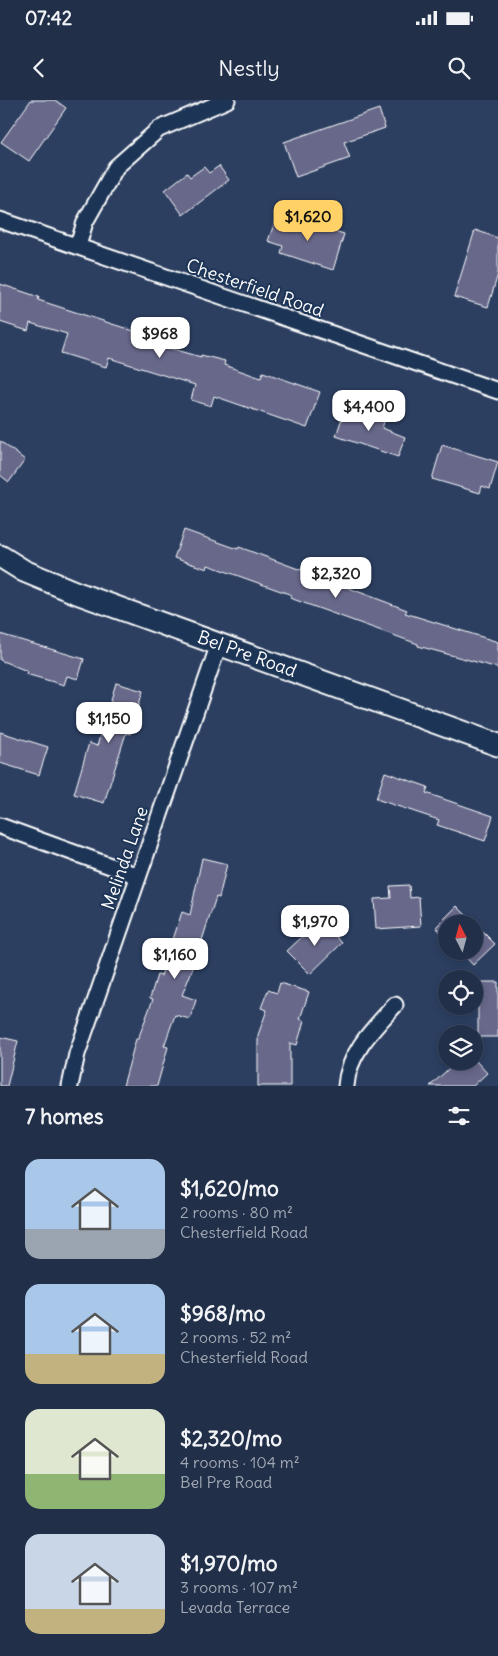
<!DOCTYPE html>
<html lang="en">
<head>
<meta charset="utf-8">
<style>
  :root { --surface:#212f49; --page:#2d3b53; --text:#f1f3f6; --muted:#a2a9b4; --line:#3e4a61; --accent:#ffd166 }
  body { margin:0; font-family:Delius,sans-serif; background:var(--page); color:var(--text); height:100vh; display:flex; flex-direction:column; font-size:19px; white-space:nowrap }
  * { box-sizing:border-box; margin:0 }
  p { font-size:16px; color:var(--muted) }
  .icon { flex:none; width:28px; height:28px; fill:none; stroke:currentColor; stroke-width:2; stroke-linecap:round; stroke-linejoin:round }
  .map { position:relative; height:986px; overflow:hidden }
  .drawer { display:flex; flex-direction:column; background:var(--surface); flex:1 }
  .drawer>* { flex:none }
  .needle { width:32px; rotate:354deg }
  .tools { position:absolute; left:438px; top:815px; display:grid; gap:10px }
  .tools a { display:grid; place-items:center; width:45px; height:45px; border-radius:50%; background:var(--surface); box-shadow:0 2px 8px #0003,0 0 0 1px var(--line); font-size:25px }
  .price { position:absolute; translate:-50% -42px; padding:0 11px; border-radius:10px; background:#fff; color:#222; font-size:16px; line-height:32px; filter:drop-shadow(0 1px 2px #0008) }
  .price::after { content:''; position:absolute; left:50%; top:30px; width:15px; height:11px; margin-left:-8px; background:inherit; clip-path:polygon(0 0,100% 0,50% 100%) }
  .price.selected { background:var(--accent); color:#111 }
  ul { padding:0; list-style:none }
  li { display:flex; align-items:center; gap:15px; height:125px; padding:0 25px }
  li span { display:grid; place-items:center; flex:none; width:140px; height:100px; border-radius:15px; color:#555 }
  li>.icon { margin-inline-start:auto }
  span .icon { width:60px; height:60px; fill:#fffc; stroke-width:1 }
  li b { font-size:21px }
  h2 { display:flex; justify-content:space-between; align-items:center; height:60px; padding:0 25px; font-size:21px }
  .status { display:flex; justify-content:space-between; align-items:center; height:35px; padding:0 25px; background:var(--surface); direction:ltr }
  .status svg { height:14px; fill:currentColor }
  header { display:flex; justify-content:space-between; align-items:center; height:65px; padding:0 25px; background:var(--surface); font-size:22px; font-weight:600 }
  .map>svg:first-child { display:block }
</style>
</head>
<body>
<div class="status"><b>07:42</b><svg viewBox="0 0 49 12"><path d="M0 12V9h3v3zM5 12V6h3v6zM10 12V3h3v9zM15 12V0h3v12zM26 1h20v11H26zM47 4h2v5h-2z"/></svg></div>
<header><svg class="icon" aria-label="back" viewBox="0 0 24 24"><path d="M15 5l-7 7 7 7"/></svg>Nestly<svg class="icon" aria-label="search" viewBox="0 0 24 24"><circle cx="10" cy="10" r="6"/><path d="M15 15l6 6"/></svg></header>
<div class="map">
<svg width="498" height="986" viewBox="0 0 498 986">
  <rect width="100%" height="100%" fill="#2c3f61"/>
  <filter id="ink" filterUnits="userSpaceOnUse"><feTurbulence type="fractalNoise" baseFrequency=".02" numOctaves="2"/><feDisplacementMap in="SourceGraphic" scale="10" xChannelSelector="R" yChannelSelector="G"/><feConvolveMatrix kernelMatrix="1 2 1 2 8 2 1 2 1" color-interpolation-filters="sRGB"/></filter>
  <g filter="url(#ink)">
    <path fill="#67688b" stroke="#fff" d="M31 0H55L66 8 29 61 1 42Z
      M379 9 385 28 344 42 350 58 296 77 284 42Z
      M219 66 229 80 183 115 165 90 187 73 190 77 204 67 209 73Z
      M293 118 344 134 333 170 281 153 283 146 268 141 276 119 291 124Z
      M475 130 498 138V174L488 207 454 197Z
      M0 184 39 197 38 200 137 232 135 238 201 257V255L225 261 224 265 261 278 263 272 320 292 307 328 214 296 211 306 191 300 195 285 109 258 106 267 61 253 67 234 30 223 28 231 0 222Z
      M346 306 385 319 382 328 405 337 398 357 336 336Z
      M0 341 25 360 9 382 0 375Z
      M442 345 498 362 490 389 482 386 480 393 432 379Z
      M184 430 238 449 239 447 301 470 302 468 339 482 338 484 407 510 405 513 498 542V568L418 546V544L290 498 292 495 208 465 207 469 174 458Z
      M0 534 84 559 78 579 67 576 64 585 26 574 27 571 0 560Z
      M116 583 143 591 130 634 126 633 104 703 74 694 89 643 97 646Z
      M0 632 48 647 39 675 0 663Z
      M385 672 428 687 426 693 493 716 485 741 437 725 439 720 376 699Z
      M202 758 227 764 219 798 216 797 193 868 182 895 196 900 190 919 175 915 164 946 168 947 157 986H123L136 939H138L153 899 150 898 157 875 161 876 182 812 190 815Z
      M409 785 410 798 419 797 421 826 376 829 374 799 391 798 390 786Z
      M457 806 495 844 473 865 460 851H474V824H446V838L436 827Z
      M320 820 342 843 310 874 287 851Z
      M478 882H498V937H478Z
      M280 883 309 892 300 919 304 921 297 945 290 943V986H258V935L267 910 261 908 268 890 277 893Z
      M0 937 18 941 7 986H0Z
      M457 961H476L487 973 473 986H430Z"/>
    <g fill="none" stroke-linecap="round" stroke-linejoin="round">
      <defs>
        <path id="street" d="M0 120 498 291
          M78 146 85 122 116 67 159 29 227 0
          M0 726 138 776
          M70 986 77 954 219 544
          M346 986C348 953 374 928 395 905"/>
        <path id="secondary" d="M0 456 24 471 77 493 498 645"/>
      </defs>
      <use href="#street" stroke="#fff" stroke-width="19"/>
      <use href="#secondary" stroke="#fff" stroke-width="25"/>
      <use href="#street" stroke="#1d3557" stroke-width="15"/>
      <use href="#secondary" stroke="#1d3557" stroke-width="21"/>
    </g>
  </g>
  <g text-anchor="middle" stroke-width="4" stroke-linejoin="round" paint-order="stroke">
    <g font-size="18" fill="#fff" stroke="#1d3557">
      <text transform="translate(255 188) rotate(19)" y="6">Chesterfield Road</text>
      <text transform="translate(247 554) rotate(20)" y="6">Bel Pre Road</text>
      <text transform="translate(125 758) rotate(-71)" y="6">Melinda Lane</text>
    </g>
  </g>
</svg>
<div class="tools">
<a><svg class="needle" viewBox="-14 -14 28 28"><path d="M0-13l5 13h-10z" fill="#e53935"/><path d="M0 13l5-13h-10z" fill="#a2a9b4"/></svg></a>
<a><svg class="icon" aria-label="locate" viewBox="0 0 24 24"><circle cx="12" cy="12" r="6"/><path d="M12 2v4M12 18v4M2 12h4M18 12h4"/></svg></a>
<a><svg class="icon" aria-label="layers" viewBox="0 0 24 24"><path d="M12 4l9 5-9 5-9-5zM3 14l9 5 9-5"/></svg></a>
</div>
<b class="price selected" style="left:308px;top:142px">$1,620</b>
<b class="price" style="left:160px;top:259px">$968</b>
<b class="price" style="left:369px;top:332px">$4,400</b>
<b class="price" style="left:336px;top:499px">$2,320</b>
<b class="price" style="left:109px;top:644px">$1,150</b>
<b class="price" style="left:315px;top:847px">$1,970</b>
<b class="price" style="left:175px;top:880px">$1,160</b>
</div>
<section class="drawer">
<h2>7 homes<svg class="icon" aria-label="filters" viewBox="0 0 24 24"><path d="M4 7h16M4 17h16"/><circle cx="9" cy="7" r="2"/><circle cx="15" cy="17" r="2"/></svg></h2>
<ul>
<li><span style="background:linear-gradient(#a9c7e8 70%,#9aa5b1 0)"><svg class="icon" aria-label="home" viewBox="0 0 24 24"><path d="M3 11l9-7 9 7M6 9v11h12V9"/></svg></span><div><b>$1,620/mo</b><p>2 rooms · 80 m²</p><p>Chesterfield Road</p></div></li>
<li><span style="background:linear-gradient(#a9c7e8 70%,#c2b280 0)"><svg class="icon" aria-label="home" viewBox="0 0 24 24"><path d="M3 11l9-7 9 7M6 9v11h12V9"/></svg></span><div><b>$968/mo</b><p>2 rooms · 52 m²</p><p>Chesterfield Road</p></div></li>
<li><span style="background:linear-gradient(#dfe7d0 65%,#8fb573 0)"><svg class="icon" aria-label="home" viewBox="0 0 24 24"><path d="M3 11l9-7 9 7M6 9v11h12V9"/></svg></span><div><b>$2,320/mo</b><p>4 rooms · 104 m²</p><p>Bel Pre Road</p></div></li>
<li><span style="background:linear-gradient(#c9d6e8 75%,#c2b280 0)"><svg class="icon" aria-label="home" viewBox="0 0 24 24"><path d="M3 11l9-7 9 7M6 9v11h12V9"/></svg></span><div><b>$1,970/mo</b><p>3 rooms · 107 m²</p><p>Levada Terrace</p></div></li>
</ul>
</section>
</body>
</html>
